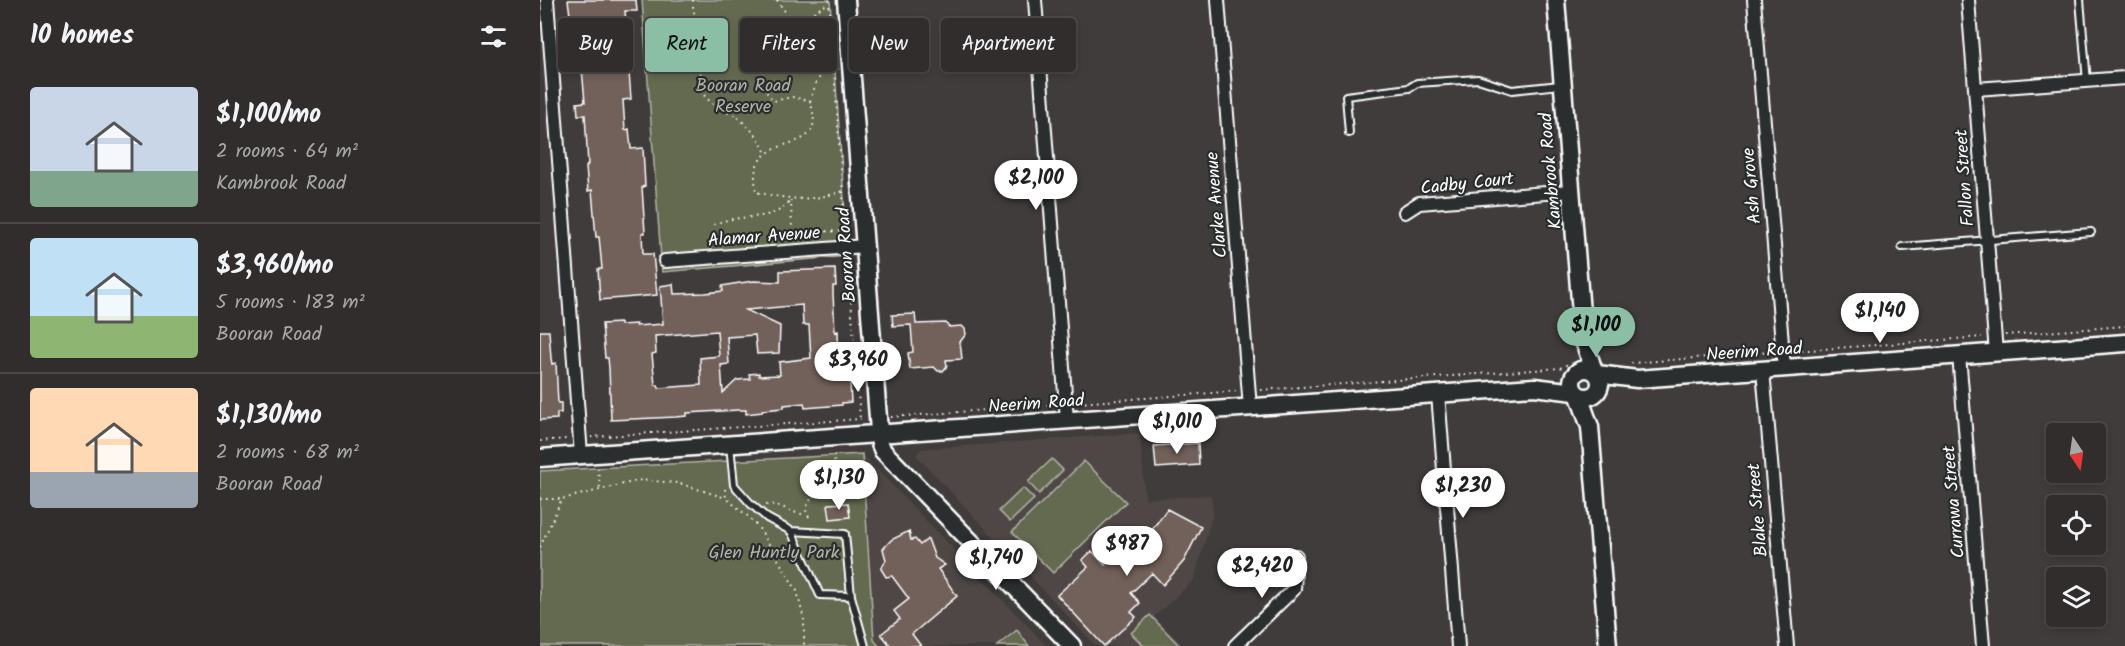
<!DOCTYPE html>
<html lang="en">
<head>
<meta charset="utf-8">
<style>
  :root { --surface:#302d2c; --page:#383534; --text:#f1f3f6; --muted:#a8a8a9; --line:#4b4948; --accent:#8abfa5 }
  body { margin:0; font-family:Kalam,sans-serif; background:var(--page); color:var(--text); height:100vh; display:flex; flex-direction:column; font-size:22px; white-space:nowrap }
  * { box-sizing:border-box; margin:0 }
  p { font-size:20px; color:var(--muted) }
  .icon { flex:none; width:33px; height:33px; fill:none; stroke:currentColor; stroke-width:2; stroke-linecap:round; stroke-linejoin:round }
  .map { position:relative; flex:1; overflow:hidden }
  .details { display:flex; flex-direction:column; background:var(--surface); width:540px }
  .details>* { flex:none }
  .top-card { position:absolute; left:18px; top:18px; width:570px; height:54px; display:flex; gap:12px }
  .needle { width:39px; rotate:167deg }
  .tools { position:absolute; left:1506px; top:423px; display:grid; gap:12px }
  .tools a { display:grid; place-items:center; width:60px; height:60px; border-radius:6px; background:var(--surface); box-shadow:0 3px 9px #0003,0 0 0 2px var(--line); font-size:30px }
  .price { position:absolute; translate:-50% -51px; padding:0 14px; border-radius:21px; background:#fff; color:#222; font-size:20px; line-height:39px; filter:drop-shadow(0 2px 3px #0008) }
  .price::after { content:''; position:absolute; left:50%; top:36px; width:18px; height:14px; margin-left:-9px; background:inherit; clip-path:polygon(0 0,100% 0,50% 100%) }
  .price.active { background:var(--accent); color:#111 }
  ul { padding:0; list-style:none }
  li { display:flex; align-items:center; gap:18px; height:150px; padding:0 30px }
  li+li { border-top:2px solid var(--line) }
  li span { display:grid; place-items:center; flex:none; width:168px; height:120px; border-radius:6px; color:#555 }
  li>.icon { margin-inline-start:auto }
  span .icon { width:72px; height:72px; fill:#fffc; stroke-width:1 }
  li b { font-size:26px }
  h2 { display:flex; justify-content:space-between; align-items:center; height:72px; padding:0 30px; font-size:26px }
  .chip { padding:0 21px; border-radius:6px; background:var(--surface); box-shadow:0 3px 9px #0003,0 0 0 2px var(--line); font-size:21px; line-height:54px }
  .chip.active { background:var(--accent); color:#111 }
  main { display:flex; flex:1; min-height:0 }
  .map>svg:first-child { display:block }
</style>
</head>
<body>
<main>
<section class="details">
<h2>10 homes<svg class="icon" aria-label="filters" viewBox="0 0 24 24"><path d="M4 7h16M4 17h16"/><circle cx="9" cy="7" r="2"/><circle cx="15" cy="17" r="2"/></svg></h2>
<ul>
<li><span style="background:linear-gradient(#c9d6e8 70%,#7fa58c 0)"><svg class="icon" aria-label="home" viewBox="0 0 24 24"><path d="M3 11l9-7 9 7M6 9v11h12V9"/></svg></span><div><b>$1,100/mo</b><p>2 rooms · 64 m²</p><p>Kambrook Road</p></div></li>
<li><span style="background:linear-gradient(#bfe0f5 65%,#8fb573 0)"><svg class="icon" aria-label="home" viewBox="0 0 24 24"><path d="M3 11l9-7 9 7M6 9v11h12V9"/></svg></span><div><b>$3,960/mo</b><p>5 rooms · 183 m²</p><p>Booran Road</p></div></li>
<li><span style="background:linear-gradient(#ffd9b3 70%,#9aa5b1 0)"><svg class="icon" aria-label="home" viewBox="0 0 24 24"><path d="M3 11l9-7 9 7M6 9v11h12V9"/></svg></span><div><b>$1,130/mo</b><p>2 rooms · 68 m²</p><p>Booran Road</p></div></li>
</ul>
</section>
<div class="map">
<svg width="1585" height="646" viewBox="0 0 1585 646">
  <rect width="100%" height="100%" fill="#403c3b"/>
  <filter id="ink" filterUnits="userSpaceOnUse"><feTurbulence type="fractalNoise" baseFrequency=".0167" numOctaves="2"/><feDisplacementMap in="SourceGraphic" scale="12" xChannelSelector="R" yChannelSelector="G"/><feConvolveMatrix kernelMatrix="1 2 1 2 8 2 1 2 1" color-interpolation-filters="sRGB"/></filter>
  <g filter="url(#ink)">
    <path fill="#4f4744" d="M600 433 605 499 671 495 673 513 654 580 614 617 644 646H556L376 455 381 449Z
      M322 454 507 646H339L334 640Z"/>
    <path fill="#646a50" stroke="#b2b4a8" stroke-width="1.5" d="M102 0H290L308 256 122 272Z
      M322 454 334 640 339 646H0V471Z
      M512 459 523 470 499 494 488 482Z
      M544 461 586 502 513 573 472 532Z
      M483 488 494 499 470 522 459 511Z
      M610 615 640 646H604L591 633Z
      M477 630 489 646H457Z"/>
    <path fill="#72605a" stroke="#fff" stroke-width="1.5" fill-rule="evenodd" d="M28 0H96L97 11H85L87 34 74 35 76 73 89 72 91 99 83 100 85 130 89 129 91 149 103 148 105 186 102 187 105 233H102L103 254H113L117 295 60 300 58 269H62L60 247 59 237H56L52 190 48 191 46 167 48 164 45 115H38L37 103 45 102 39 36H36L35 15H30Z
      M295 269 296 286H293V294L295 332 298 331 299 367 311 366 313 382H310L311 402 302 403V405L265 408 264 403 244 405V408L222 410V412L206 414V410H198L147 413V416L136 417 71 420 69 368 68 358H65L62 324 80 323V325L96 324V326L123 324 120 286 133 284 134 294 165 293 183 291 182 286 193 284 214 281 240 282V271ZM262 305 263 325H269L271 358 239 362 240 375 219 376V373L209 374 210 379 197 380 183 393 181 365 189 364 187 337 215 335 217 354 239 353 240 326 206 310ZM177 331 179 356 160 358 161 385 119 388 118 385H115L112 354 116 353 115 336Z
      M375 314 376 324 406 323 409 327 422 326 425 329 426 334 420 342 422 359 406 360 407 366 403 371H398L394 367 370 369 368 353 373 352 371 325 353 326 352 315Z
      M0 331H9L11 358 12 364 16 363 18 403H21V413H17V419L0 420Z
      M658 443 659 465 616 468 614 446Z
      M308 503 310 517 290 519 288 504Z
      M627 509 661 527 644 561 623 585 612 573 591 593 600 603 591 612 596 617 564 646 517 595 548 567 542 560 552 551 565 565 583 549 591 558Z
      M369 531 371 540 375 539 380 545 388 539 395 558 405 565 398 569 417 596 372 634 381 646H351L341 634 360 619 354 611 369 599 352 576 346 577 341 569 346 560 343 549 351 540Z"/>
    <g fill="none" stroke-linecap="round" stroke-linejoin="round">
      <defs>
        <path id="lane" d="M1540 0 1547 82
          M809 133 806 96 869 88 877 83 938 79 972 90 1020 85
          M1362 247 1551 232
          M190 445 194 485 211 504 227 518 251 531 305 534 311 596 325 646
          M251 531 280 595 311 596"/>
        <path id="street" d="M7 0 41 455
          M495 0 527 420
          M678 0 710 408
          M1214 0 1244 368
          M1428 0 1456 353
          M1436 89 1585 78
          M865 212 879 203 1031 191
          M125 261 325 246
          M1419 355 1443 646
          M1223 370 1247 646
          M898 394 918 646
          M695 646 754 589 756 556"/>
        <path id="secondary" d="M306 0 340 444 343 451 532 646
          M1016 0 1043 338 1054 371
          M1032 383a14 14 0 1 1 28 0a14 14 0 1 1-28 0Z
          M1057 374 1097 379 1585 343
          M1039 396 1050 427 1068 646
          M0 458 994 387 1035 392"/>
      </defs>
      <use href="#lane" stroke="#fff" stroke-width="10"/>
      <use href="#street" stroke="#fff" stroke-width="16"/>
      <use href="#secondary" stroke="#fff" stroke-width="21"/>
      <path stroke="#fff" stroke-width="2" stroke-dasharray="1.5 4.5" stroke-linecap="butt" d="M153 0V11L162 22 168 44 161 64 160 91 177 109 197 116 217 136 227 155
        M237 0C247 16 259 24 254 45L240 55 223 70 222 87 234 101 252 97 270 101C287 152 241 134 220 160 213 169 215 181 216 192 251 200 269 202 304 191
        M289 0 306 237
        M253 24 289 3
        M255 46 268 61 284 71
        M270 101 276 83 284 71 299 69
        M251 200 252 232 305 231
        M174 225C193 214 221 221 240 210 244 208 248 203 251 200
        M308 260 320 419
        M1465 335 1585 326
        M1256 351 1442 337
        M1091 363 1232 352
        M721 390 1020 368 1028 364 1038 363
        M539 403 698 391
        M351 417 513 405
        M51 437 321 419
        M0 441 27 439
        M58 468 60 489
        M185 489 186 498 211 519 221 531 257 591 264 620V646
        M0 499H22
        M226 505C241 502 251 515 266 514
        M269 517 266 512 268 503 276 493 278 479 294 464 295 453
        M0 547 22 499 101 480 138 483 186 498"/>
      <use href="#lane" stroke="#2a2d2e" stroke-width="6"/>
      <use href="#street" stroke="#2a2d2e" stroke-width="12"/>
      <use href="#secondary" stroke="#2a2d2e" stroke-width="16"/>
    </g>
  </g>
  <g text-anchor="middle" stroke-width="4.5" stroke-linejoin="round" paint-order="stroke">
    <g font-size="18" fill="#b2b4a8" stroke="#2a2d2e">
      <text x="203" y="91">Booran Road<tspan x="203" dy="21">Reserve</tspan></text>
      <text x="234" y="558">Glen Huntly Park</text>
    </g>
    <g font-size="18" fill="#fff" stroke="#2a2d2e">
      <text transform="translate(1010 171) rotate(-95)" y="6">Kambrook Road</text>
      <text transform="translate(1424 178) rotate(-94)" y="6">Fallon Street</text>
      <text transform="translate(927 183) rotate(-6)" y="6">Cadby Court</text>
      <text transform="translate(1211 186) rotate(-95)" y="6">Ash Grove</text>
      <text transform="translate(676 205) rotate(-95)" y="6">Clarke Avenue</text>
      <text transform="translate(224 236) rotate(-4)" y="6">Alamar Avenue</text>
      <text transform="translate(306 255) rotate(-94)" y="6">Booran Road</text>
      <text transform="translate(1214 351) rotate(-4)" y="6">Neerim Road</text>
      <text transform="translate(496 403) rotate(-4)" y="6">Neerim Road</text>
      <text transform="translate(1413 502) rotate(-95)" y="6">Currawa Street</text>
      <text transform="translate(1217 510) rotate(-95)" y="6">Blake Street</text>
    </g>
  </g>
</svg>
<div class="tools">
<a><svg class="needle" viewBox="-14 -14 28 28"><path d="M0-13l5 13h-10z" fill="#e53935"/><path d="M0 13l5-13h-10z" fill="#a8a8a9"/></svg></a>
<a><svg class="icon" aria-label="locate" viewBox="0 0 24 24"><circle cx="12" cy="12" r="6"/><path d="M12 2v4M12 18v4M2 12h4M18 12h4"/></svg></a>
<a><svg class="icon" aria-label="layers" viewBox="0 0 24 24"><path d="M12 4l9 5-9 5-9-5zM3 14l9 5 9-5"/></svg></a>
</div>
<b class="price" style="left:496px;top:211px">$2,100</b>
<b class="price" style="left:1340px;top:344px">$1,140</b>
<b class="price active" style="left:1056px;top:358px">$1,100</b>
<b class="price" style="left:318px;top:393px">$3,960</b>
<b class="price" style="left:637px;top:455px">$1,010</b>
<b class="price" style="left:299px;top:511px">$1,130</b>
<b class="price" style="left:923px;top:519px">$1,230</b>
<b class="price" style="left:587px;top:577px">$987</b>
<b class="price" style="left:456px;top:591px">$1,740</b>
<b class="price" style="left:722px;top:599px">$2,420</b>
<div class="top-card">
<a class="chip">Buy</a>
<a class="chip active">Rent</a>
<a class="chip">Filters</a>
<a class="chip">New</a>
<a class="chip">Apartment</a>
</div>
</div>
</main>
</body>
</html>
